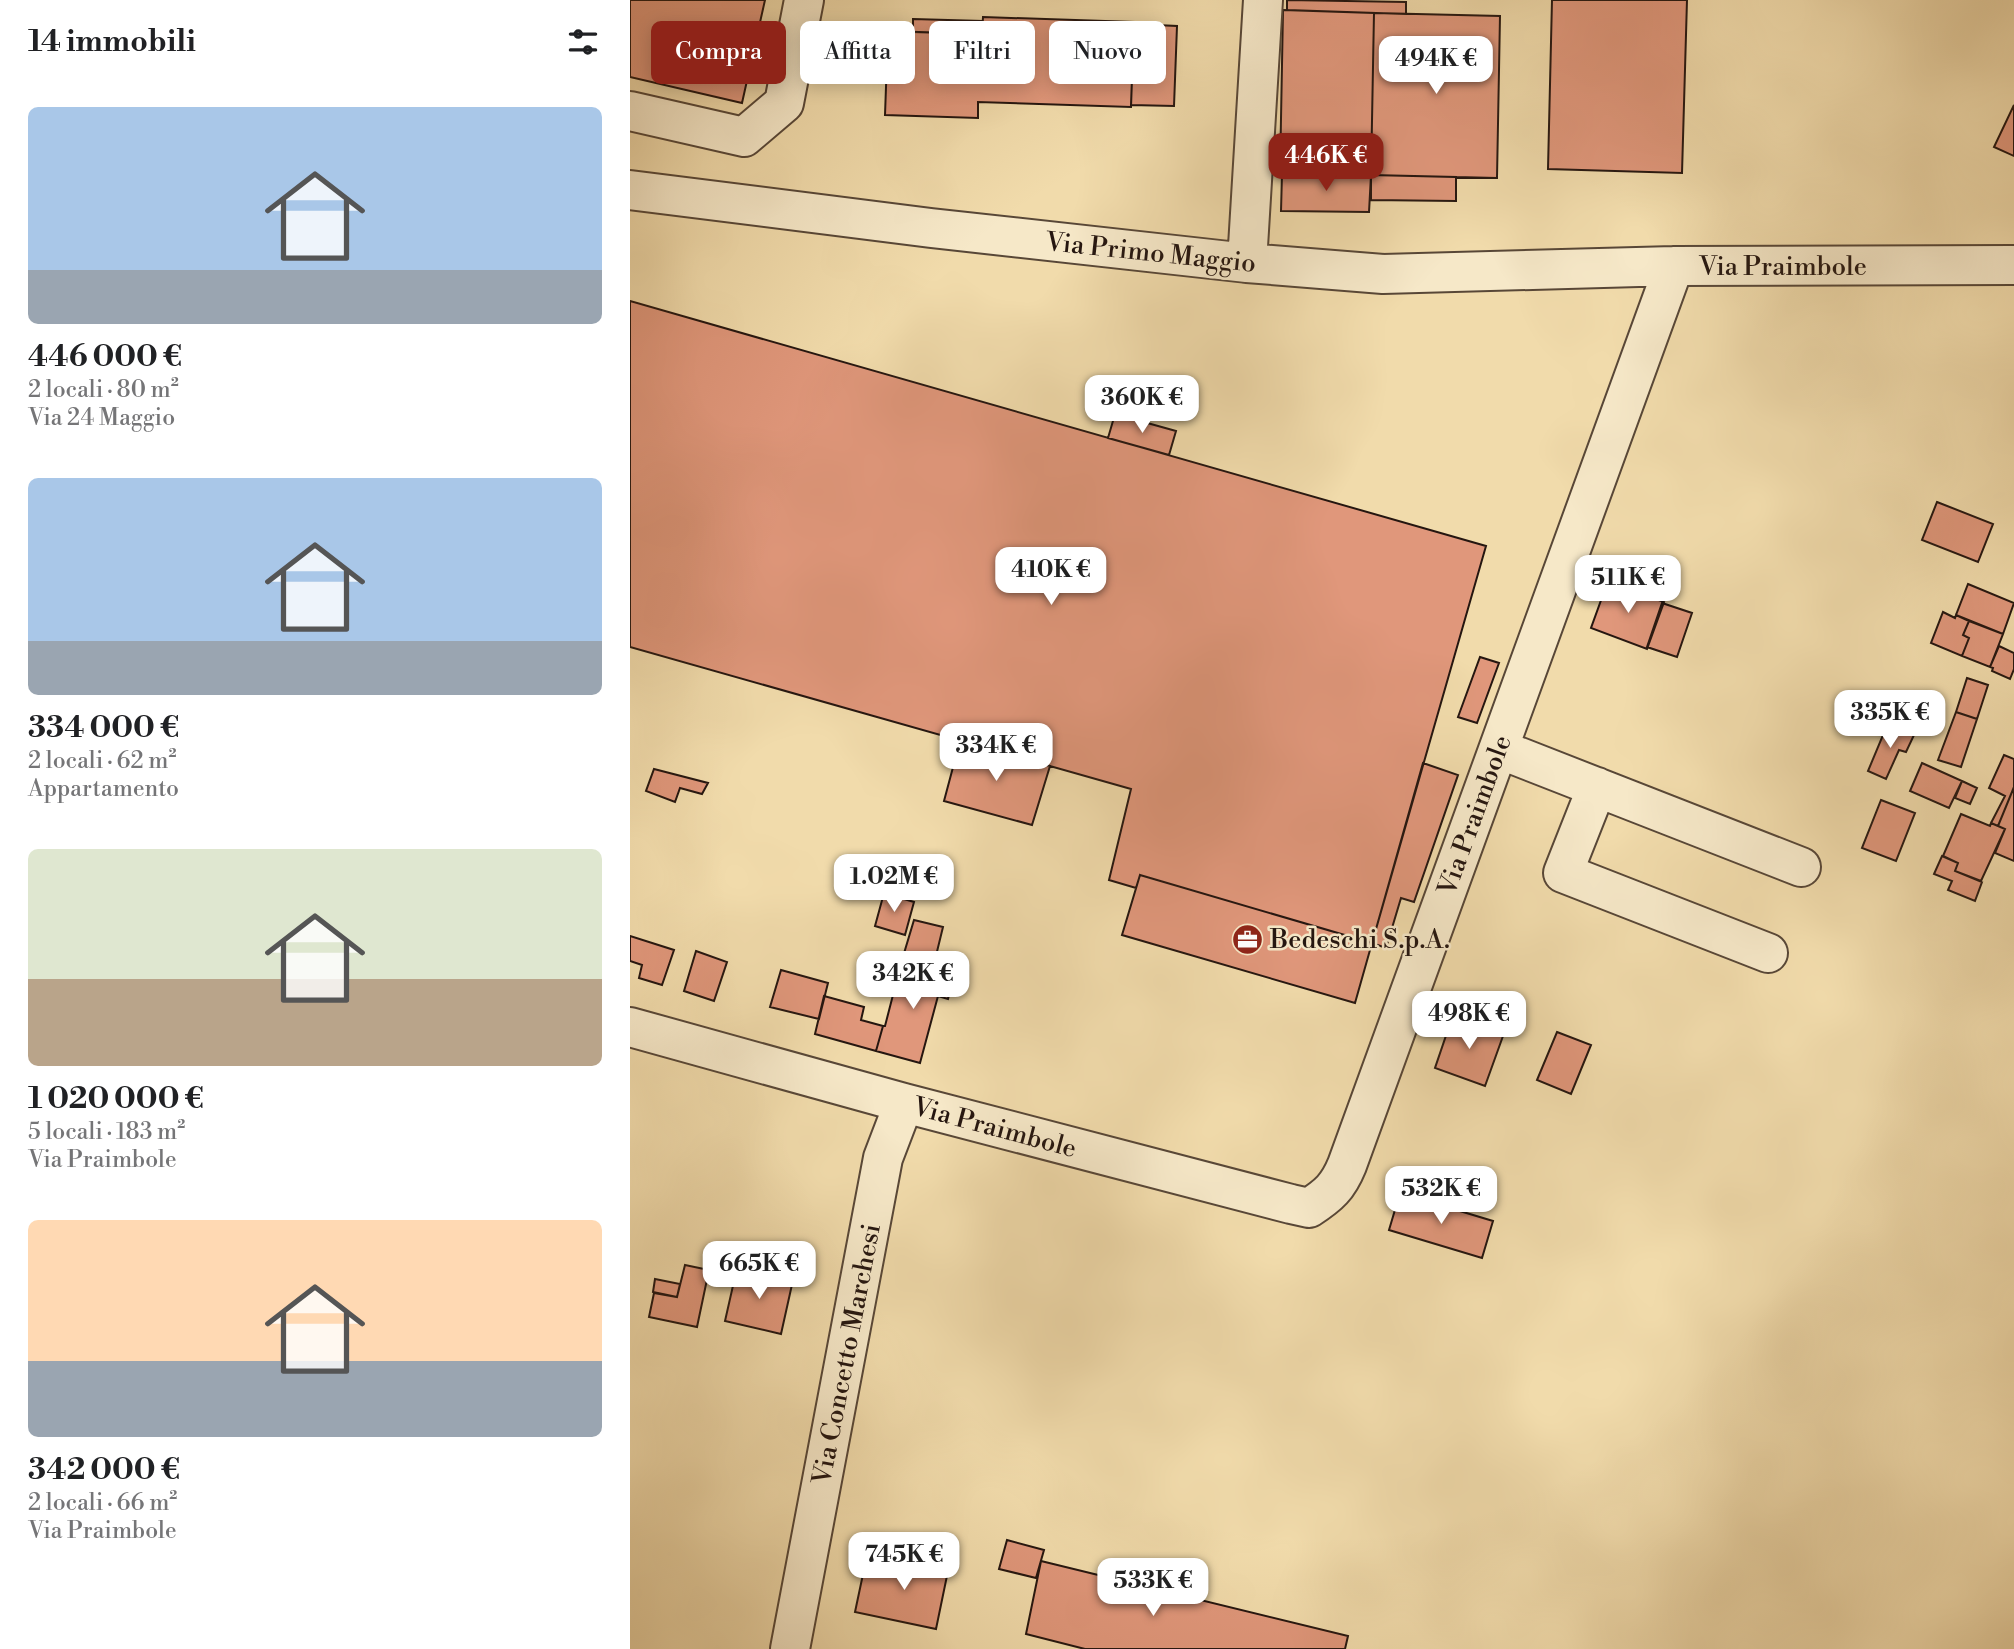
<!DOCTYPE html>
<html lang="it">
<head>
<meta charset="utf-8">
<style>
  :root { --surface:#fff; --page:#f2f2f2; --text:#202124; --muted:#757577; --accent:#8f2418 }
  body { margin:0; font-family:"Libre Bodoni",serif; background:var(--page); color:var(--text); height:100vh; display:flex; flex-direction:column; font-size:26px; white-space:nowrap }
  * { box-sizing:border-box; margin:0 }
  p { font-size:23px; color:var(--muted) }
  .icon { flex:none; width:38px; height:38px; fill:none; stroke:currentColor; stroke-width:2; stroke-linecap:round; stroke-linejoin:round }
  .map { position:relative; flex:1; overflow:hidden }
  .panel { display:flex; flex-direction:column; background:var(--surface); width:630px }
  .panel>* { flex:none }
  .banner { position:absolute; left:21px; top:21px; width:665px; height:63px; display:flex; gap:14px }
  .price { position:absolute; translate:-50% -60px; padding:0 16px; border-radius:14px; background:#fff; color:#222; font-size:23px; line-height:46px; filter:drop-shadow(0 2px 4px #0008) }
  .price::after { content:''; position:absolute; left:50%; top:42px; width:21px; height:16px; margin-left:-10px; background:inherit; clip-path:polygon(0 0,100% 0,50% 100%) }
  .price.selected { background:var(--accent); color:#fff }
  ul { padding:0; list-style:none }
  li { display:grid; align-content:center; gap:14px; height:371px; padding:0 28px }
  li span { display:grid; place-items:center; height:217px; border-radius:10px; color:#555 }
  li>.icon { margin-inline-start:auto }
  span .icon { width:126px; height:126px; fill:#fffc; stroke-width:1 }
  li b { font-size:30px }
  h2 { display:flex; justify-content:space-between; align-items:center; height:84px; padding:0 28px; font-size:30px }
  .tag { padding:0 24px; border-radius:10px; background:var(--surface); box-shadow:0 4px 18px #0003; font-size:24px; line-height:63px }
  .tag.selected { background:var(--accent); color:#fff }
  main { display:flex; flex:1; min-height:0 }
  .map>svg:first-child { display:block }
</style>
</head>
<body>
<main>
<section class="panel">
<h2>14 immobili<svg class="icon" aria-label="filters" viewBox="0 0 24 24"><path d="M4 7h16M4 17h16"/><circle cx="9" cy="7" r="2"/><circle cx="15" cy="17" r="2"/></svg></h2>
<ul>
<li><span style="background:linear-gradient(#a9c7e8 75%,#9aa5b1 0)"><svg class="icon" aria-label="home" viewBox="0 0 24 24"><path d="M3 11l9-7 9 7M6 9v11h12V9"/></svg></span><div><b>446 000 €</b><p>2 locali · 80 m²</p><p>Via 24 Maggio</p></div></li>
<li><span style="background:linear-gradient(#a9c7e8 75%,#9aa5b1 0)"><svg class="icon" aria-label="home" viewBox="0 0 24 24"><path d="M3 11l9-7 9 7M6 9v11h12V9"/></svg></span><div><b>334 000 €</b><p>2 locali · 62 m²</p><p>Appartamento</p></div></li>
<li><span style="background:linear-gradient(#dfe7d0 60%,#b9a48a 0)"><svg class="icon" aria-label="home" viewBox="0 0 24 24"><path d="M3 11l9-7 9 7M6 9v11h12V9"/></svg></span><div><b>1 020 000 €</b><p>5 locali · 183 m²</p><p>Via Praimbole</p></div></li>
<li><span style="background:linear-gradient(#ffd9b3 65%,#9aa5b1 0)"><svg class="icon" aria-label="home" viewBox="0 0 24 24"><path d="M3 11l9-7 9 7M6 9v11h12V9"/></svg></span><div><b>342 000 €</b><p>2 locali · 66 m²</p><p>Via Praimbole</p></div></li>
</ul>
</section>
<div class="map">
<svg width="1384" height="1649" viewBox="0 0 1384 1649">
  <rect width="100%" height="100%" fill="#f1dbab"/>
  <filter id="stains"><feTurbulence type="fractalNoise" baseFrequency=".00286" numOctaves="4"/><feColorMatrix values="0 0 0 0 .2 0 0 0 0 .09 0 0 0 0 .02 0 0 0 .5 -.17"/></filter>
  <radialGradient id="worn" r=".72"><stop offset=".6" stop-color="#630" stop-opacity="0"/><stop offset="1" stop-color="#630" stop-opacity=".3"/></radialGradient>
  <path fill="#e0977b" stroke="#251610" stroke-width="2" d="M0 0H135L112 103 0 77Z
    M657 0 776 2V14L657 10Z
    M922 0H1057L1052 173 918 169Z
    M653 10 744 13 741 175 650 173Z
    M744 13 870 16 867 178 741 175Z
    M353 17 504 22 501 107 348 102V118L255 115 258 31 352 34Z
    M283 19 352 21V34L283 32Z
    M504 24 547 26 544 106 501 105Z
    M1384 105V156L1364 147Z
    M652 174 741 175 739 212 651 211Z
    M741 175 826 177V201L741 200Z
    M0 301 856 546 742 943 510 875 506 888 479 880 501 789 0 647Z
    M485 414 546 431 539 455 478 438Z
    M1307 502 1363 524 1348 562 1292 540Z
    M978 581 1034 602 1017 649 961 628Z
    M1338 584 1384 603 1373 634 1326 615Z
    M1032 603 1062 613 1047 657 1017 647Z
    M1313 612 1325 618 1326 615 1339 621 1333 635 1339 638 1332 656 1301 643Z
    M1339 621 1373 634 1360 667 1332 656 1339 638 1333 635Z
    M1369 646 1384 653V669L1380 679 1362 671 1363 668 1360 667Z
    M850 657 869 663 847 723 828 717Z
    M1337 678 1358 685 1347 719 1326 712Z
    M1326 712 1347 719 1331 767 1308 760Z
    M1258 723 1284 735 1276 752 1269 750 1256 779 1238 771Z
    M330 741 420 766 402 825 314 801Z
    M1374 755 1384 759V787L1368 826 1361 823 1375 796 1359 788Z
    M793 763 828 775 784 902 771 898 756 948 742 943Z
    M1292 763 1332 781 1319 808 1280 791Z
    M24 769 78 783 72 794 50 788 45 802 16 791Z
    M1332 781 1347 788 1340 804 1325 798Z
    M1384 787V861L1365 853 1375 829 1368 826Z
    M1251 800 1285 813 1266 861 1232 848Z
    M1331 814 1360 826 1361 823 1375 829 1351 881 1325 871 1328 863 1313 856Z
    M1312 856 1328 863 1325 871 1352 882 1345 901 1318 890 1322 881 1304 874Z
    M510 875 742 943 725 1003 492 935Z
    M254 893 284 902 275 935 245 926Z
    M284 920 313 927 303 968 272 960Z
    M0 936 44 950 32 985 9 978 12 965 0 961Z
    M66 951 97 962 84 1001 54 991Z
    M272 960 324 976 318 999 308 996 290 1063 246 1051 253 1026H255Z
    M151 970 198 983 189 1019 140 1007Z
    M194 996 234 1007 231 1020 253 1026 246 1051 185 1034Z
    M834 1000 876 1015 869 1032 828 1018Z
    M827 1017 869 1032 873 1036 855 1086 805 1068 822 1018 826 1019Z
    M927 1032 961 1045 941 1094 907 1080Z
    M770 1193 863 1221 852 1258 759 1230Z
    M55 1265 79 1270 67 1327 19 1317 24 1293 47 1297Z
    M107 1268 163 1280 151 1334 95 1321Z
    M25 1279 50 1284 47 1297 23 1292Z
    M377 1540 414 1550 406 1578 369 1569Z
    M279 1557 319 1566 306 1629 225 1612 236 1560 276 1569Z
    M411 1561 718 1636 715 1649H455L396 1634Z"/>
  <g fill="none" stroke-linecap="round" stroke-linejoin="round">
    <defs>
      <path id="minor" d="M0 111 114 137 154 103 174 0
        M0 190 301 228 617 263 753 274 1044 266 1384 265
        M617 263 633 0
        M869 749 1171 867
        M967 787 933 873 1138 953
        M0 1027 274 1103 661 1204 679 1208C699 1195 708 1187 717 1165L1044 266
        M160 1649 253 1158 274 1103"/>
    </defs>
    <use href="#minor" stroke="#584737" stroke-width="42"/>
    <use href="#minor" stroke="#f6e8c8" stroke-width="38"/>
  </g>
  <defs>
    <symbol id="office-disc" viewBox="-11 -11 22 22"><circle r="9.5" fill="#8f2418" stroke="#f6e8c8"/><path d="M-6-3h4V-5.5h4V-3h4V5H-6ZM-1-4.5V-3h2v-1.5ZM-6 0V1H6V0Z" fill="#fff"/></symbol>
  </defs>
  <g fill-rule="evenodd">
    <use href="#office-disc" x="600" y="922" width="35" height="35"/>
  </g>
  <g text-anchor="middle" stroke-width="5" stroke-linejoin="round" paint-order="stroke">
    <g font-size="26" fill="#251610" stroke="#f6e8c8">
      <text transform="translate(521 252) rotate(6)" y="9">Via Primo Maggio</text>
      <text x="1153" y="275">Via Praimbole</text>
      <text transform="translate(844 815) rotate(-70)" y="9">Via Praimbole</text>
      <text transform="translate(365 1127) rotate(15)" y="9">Via Praimbole</text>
      <text transform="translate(216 1354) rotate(-79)" y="9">Via Concetto Marchesi</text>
    </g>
    <g font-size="26" fill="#251610" stroke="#f6e8c8" text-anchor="start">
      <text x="640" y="948">Bedeschi S.p.A.</text>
    </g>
  </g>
  <rect width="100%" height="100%" filter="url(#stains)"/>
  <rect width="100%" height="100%" fill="url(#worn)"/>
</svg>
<b class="price" style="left:806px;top:96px">494K €</b>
<b class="price selected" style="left:696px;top:193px">446K €</b>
<b class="price" style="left:512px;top:435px">360K €</b>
<b class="price" style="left:421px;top:607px">410K €</b>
<b class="price" style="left:998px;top:615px">511K €</b>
<b class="price" style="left:1260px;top:750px">335K €</b>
<b class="price" style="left:366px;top:783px">334K €</b>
<b class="price" style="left:264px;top:914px">1.02M €</b>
<b class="price" style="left:283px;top:1011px">342K €</b>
<b class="price" style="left:839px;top:1051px">498K €</b>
<b class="price" style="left:811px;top:1226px">532K €</b>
<b class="price" style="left:129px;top:1301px">665K €</b>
<b class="price" style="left:274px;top:1592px">745K €</b>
<b class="price" style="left:523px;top:1618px">533K €</b>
<div class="banner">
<a class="tag selected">Compra</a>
<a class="tag">Affitta</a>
<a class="tag">Filtri</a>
<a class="tag">Nuovo</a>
</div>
</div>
</main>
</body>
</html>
